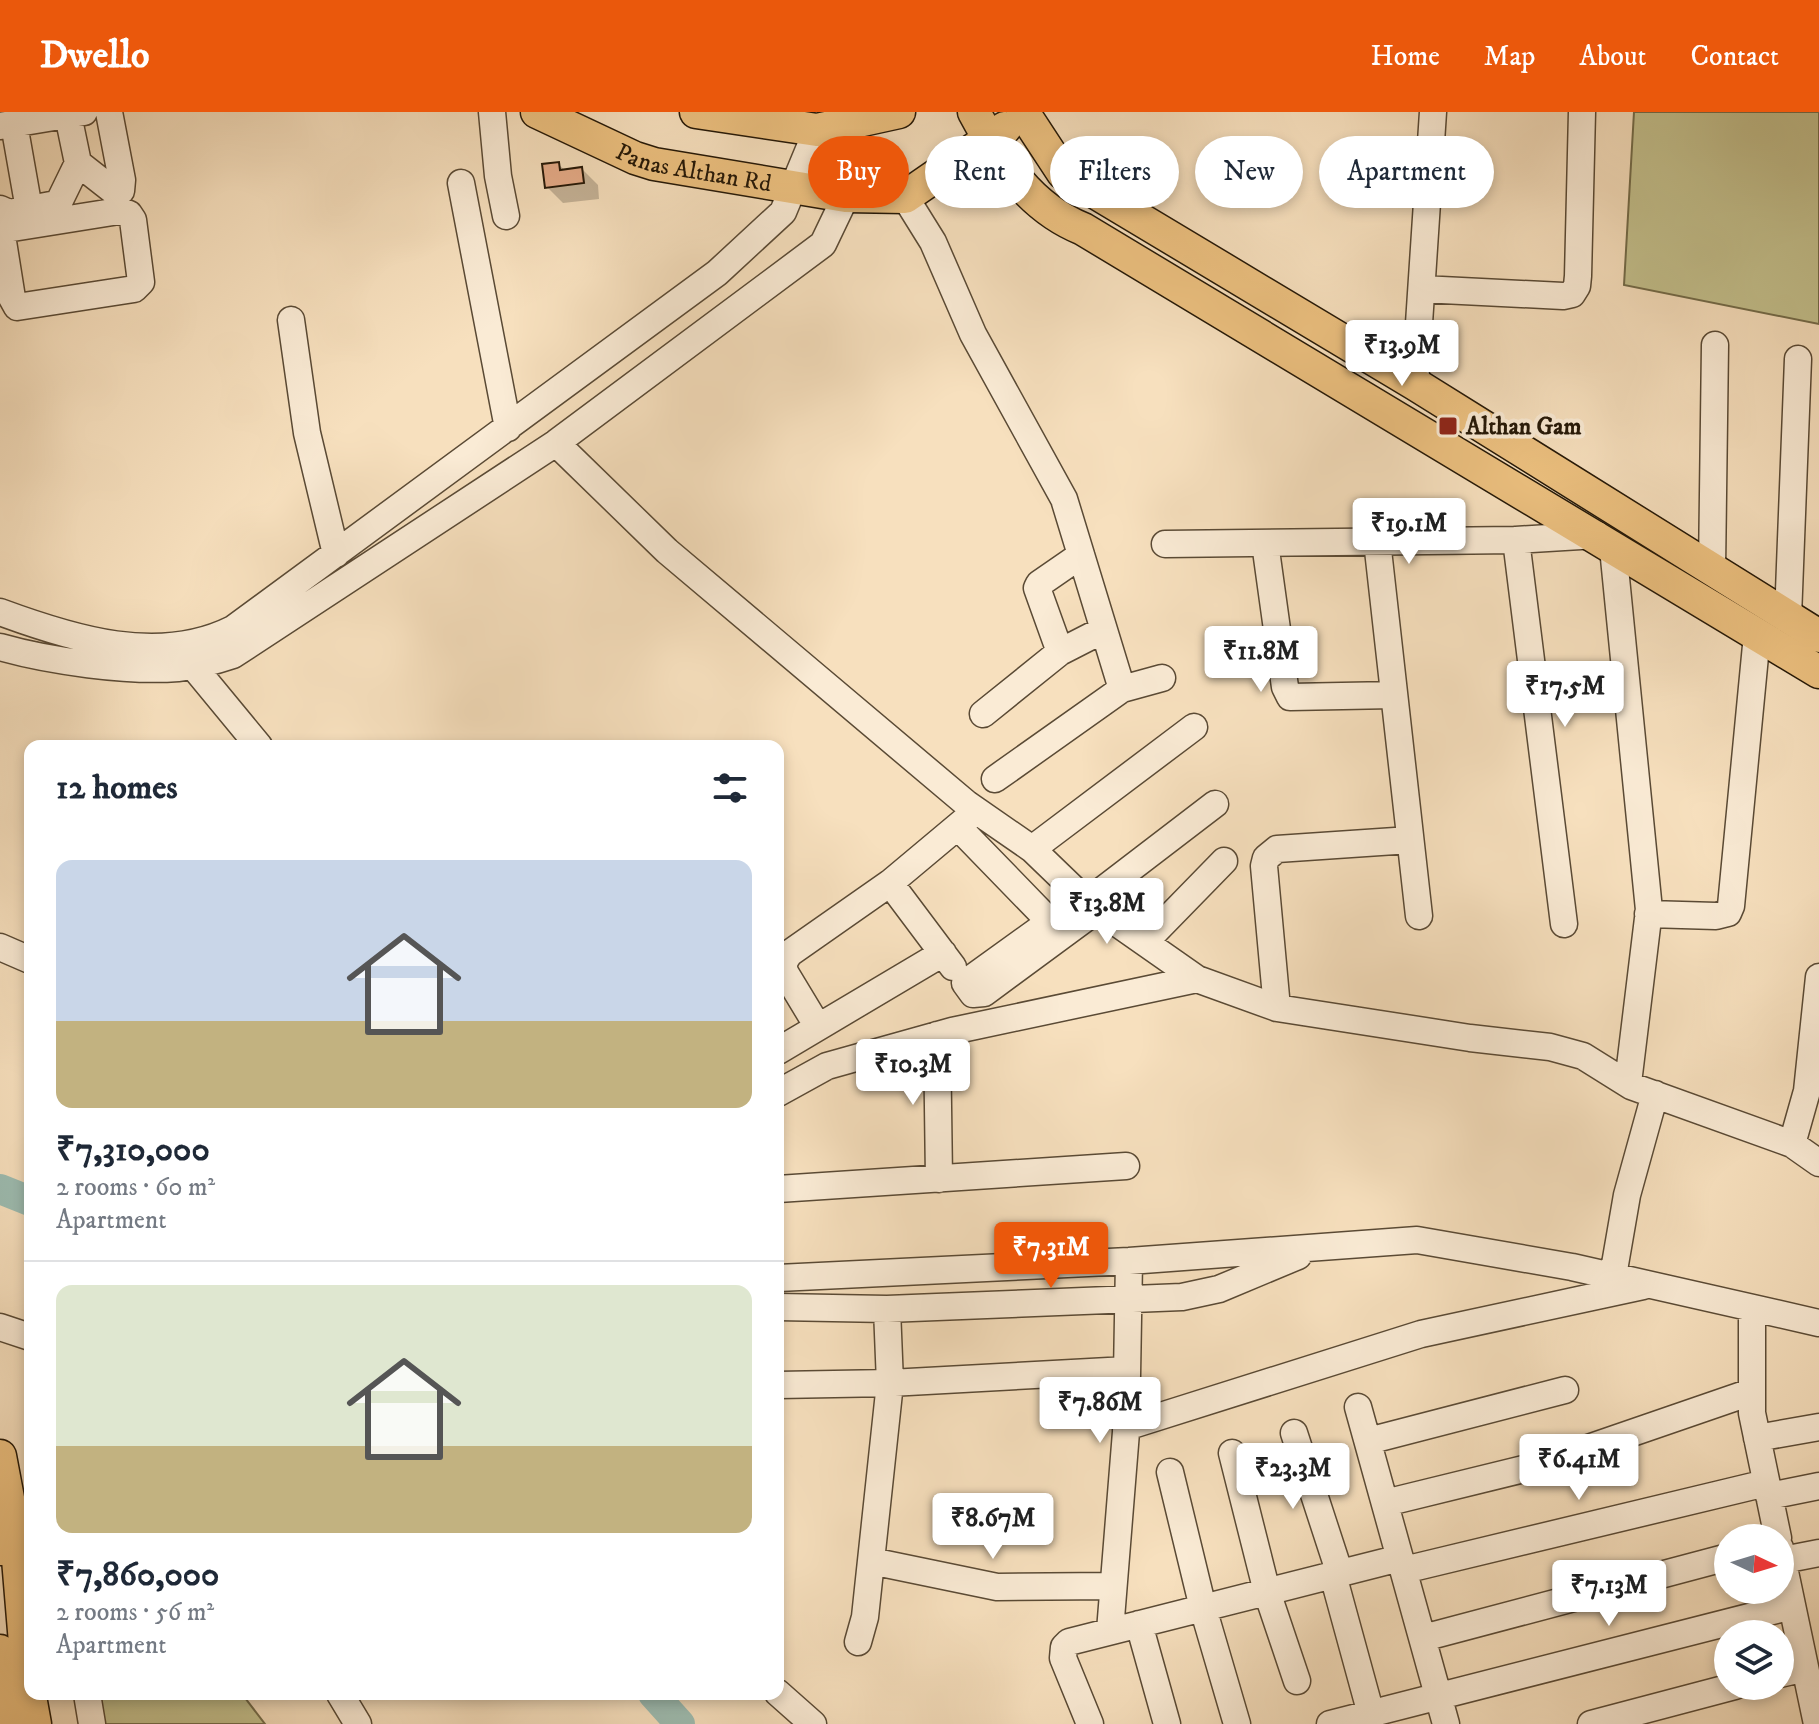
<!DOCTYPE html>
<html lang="en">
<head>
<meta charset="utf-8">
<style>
  :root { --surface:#fff; --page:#f6f6f7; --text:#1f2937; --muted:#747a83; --line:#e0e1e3; --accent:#ea580c }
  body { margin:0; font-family:"IM FELL DW Pica",serif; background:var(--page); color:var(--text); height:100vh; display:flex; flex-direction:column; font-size:30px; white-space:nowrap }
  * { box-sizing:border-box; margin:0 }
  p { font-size:26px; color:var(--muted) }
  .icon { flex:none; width:44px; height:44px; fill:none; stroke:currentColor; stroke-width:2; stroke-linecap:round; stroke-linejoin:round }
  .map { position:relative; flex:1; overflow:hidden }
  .details { position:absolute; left:24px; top:628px; width:760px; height:960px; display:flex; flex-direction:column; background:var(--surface); border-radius:16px; box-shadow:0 4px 12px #0003 }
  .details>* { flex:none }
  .guide { position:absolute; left:808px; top:24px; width:760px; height:72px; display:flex; gap:16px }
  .needle { width:52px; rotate:94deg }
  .buttons { position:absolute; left:1714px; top:1412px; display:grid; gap:16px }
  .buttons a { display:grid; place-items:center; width:80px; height:80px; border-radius:50%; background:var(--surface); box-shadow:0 4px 12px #0003; font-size:40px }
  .price { position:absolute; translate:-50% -68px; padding:0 18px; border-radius:8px; background:#fff; color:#222; font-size:26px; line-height:52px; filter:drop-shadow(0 2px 4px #0008) }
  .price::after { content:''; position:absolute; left:50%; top:48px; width:24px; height:18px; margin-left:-12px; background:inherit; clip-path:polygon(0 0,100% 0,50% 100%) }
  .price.current { background:var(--accent); color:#fff }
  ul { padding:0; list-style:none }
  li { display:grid; align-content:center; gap:16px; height:424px; padding:0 32px }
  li+li { border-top:2px solid var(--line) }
  li span { display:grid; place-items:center; height:248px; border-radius:16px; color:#555 }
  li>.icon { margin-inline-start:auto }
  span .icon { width:144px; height:144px; fill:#fffc; stroke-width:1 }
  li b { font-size:34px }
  h2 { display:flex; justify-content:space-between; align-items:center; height:96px; padding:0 32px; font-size:34px }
  .pill { padding:0 28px; border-radius:36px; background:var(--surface); box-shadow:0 4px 12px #0003; font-size:28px; line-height:72px }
  .pill.current { background:var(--accent); color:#fff }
  header { display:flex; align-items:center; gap:48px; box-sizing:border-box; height:112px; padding:0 40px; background:var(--accent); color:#fff }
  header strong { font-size:38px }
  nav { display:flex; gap:44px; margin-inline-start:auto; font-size:28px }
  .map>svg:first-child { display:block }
</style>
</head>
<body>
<header>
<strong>Dwello</strong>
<nav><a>Home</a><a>Map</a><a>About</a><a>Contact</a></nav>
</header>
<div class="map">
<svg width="1819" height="1612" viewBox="0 0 1819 1612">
  <rect width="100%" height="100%" fill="#f7e0be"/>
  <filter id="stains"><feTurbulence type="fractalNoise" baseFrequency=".0025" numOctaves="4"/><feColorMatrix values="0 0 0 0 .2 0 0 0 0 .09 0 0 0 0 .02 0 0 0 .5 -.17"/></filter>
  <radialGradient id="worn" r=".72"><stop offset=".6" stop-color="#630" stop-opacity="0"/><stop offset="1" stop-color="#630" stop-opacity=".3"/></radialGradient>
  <path fill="#c3c08d" stroke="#746c4a" stroke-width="2" d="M1634 0H1819V212L1624 173Z
    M98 1582H242L265 1612H105Z"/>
  <path fill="#0003" d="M558 52 566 59 582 57 598 73 599 87 563 91 547 75Z"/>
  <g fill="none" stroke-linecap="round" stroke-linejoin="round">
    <path stroke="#9dbdb2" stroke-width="30" d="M0 1077 30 1089
      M653 1582 680 1612"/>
  </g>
  <path fill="#e6ac89" stroke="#251807" stroke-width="2" d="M559 50 560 58 582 55 584 71 545 76 542 52Z"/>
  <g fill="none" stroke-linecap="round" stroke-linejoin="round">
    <defs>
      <path id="minor" d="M492 0 498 64 506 104
        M68 3 78 51 115 80 121 79 122 68 109 0
        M14 12 29 97
        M0 14 84 0
        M461 71 508 316
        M905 85 933 130 973 222 1064 387 1122 577
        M0 97 9 101 56 92 60 88 78 51
        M0 118 119 99 129 102 133 108 141 170 134 177 17 195 12 186 1 117
        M1422 177 1563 184 1572 182 1577 174 1578 164 1582 0
        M291 208 307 321 336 442
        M1415 272 1433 0
        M556 331 667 439 967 692 1032 737 1087 790 1197 867 1277 896 1470 926 1550 935 1583 944 1631 974 1792 1032 1819 1051
        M1516 428 1564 812
        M1377 429 1419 804
        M1265 431 1285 575 1290 585 1394 583
        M1165 432 1516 428 1597 423
        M1613 436 1649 798 1628 971
        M1712 457 1715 233
        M0 500C73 527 159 554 233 517L717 161 783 100 817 18
        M1788 505 1798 247
        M0 535C49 549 128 560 178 556 197 554 215 549 233 543L556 331 823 132 846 84 849 11
        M1060 540 1037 476 1039 472 1081 443
        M193 554 259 634
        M983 602 1060 540 1103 518
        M995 667 1122 577 1162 566
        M959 716 1060 820
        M1032 737 1194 615
        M890 771 953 855
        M1083 786 965 871 973 882 984 881 1098 797
        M1087 790 1215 692
        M1648 802 1716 804 1728 801 1731 794 1757 523
        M1145 830 1224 749
        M0 835 30 848
        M1277 896 1264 754 1266 746 1277 737 1410 728
        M818 915 786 862C782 853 784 849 790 841L890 771 976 699
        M937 923 939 1067
        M778 939 943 841
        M778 981 827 954 952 919 1197 867
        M1792 1032 1807 979 1819 865
        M778 1077 1126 1054
        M1613 1164 1627 1083 1655 982
        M778 1166 1129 1149 1417 1128 1572 1155 1819 1211
        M778 1195 887 1197 1182 1185 1219 1177 1298 1144
        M1752 1196V1301L1778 1426
        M0 1215 30 1225
        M778 1273 890 1271 1127 1258
        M1358 1295 1446 1612
        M1126 1315 1421 1222 1643 1174
        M1294 1321 1340 1462
        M1757 1326 1819 1315
        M1368 1329 1565 1278
        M1232 1341 1267 1480 1297 1569
        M1170 1360 1203 1496 1237 1612
        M1769 1384 1819 1374
        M1385 1391 1536 1354 1751 1280
        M1780 1436 1817 1612
        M1783 1448 1819 1441
        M871 1449 997 1475 1113 1474
        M1404 1458 1766 1371
        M1333 1463 1371 1602
        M1139 1512 1167 1612
        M1110 1519 1126 1320 1129 1149
        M1423 1526 1728 1445
        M858 1530 865 1505 890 1271 887 1197
        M1780 1562 1805 1556
        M778 1581 813 1612
        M87 1582 92 1612
        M340 1582 358 1612
        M1090 1612 1063 1546 1064 1535 1069 1530 1400 1446
        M1330 1612 1792 1494
        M1591 1612 1735 1574"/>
      <g id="major">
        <path id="s1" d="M537 0 635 46 654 52 846 84 905 85 1005 16"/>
        <path d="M696 0 817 18 899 0"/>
        <path d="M974 0C1001 50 1029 95 1083 117L1819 560"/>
        <path d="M1023 0 1063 61 1415 272 1819 524"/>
        <path d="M0 1344 21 1455"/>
        <path d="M0 1437 17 1435 29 1579 35 1612"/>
        <path d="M0 1539 14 1612"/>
      </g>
    </defs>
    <use href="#minor" stroke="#5a4a35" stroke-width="29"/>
    <use href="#major" stroke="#251807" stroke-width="35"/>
    <use href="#minor" stroke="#faebd5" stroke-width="26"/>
    <use href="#major" stroke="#ecc07f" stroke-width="32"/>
  </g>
  <rect fill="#8f2418" stroke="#faebd5" stroke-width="3" x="1438" y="304" width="20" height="20" rx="4"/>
  <g text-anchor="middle" stroke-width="8" stroke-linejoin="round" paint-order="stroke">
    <g font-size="24" fill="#251807" stroke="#faebd5">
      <text dy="8" stroke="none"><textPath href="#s1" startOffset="168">Panas Althan Rd</textPath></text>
    </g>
    <g font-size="24" font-weight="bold" fill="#251807" stroke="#faebd5" text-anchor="start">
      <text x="1466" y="322">Althan Gam</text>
    </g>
  </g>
  <rect width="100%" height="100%" filter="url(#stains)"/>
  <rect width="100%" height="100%" fill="url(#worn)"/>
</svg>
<div class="buttons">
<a><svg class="needle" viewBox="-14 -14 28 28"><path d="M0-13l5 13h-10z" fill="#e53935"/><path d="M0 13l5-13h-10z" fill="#747a83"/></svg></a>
<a><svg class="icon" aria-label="layers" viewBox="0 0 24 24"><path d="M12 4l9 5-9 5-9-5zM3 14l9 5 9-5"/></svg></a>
</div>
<b class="price" style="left:1402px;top:276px">₹13.9M</b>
<b class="price" style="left:1409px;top:454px">₹19.1M</b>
<b class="price" style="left:1261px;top:582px">₹11.8M</b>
<b class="price" style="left:1565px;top:617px">₹17.5M</b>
<b class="price" style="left:1107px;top:834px">₹13.8M</b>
<b class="price" style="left:913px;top:995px">₹10.3M</b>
<b class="price current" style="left:1051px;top:1178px">₹7.31M</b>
<b class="price" style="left:1100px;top:1333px">₹7.86M</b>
<b class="price" style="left:1579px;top:1390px">₹6.41M</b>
<b class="price" style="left:1293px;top:1399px">₹23.3M</b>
<b class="price" style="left:993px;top:1449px">₹8.67M</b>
<b class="price" style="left:1609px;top:1516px">₹7.13M</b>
<div class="guide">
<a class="pill current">Buy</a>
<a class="pill">Rent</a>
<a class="pill">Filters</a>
<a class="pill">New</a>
<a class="pill">Apartment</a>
</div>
<section class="details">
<h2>12 homes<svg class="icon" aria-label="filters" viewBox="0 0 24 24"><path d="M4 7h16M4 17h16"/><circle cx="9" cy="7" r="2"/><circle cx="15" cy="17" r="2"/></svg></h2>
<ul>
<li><span style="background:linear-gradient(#c9d6e8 65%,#c2b280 0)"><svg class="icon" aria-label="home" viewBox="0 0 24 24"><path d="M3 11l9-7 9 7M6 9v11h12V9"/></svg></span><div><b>₹7,310,000</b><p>2 rooms · 60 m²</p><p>Apartment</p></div></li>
<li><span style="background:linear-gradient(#dfe7d0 65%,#c2b280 0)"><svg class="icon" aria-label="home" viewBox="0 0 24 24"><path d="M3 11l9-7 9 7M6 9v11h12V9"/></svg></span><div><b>₹7,860,000</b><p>2 rooms · 56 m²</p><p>Apartment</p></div></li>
</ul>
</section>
</div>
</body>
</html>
